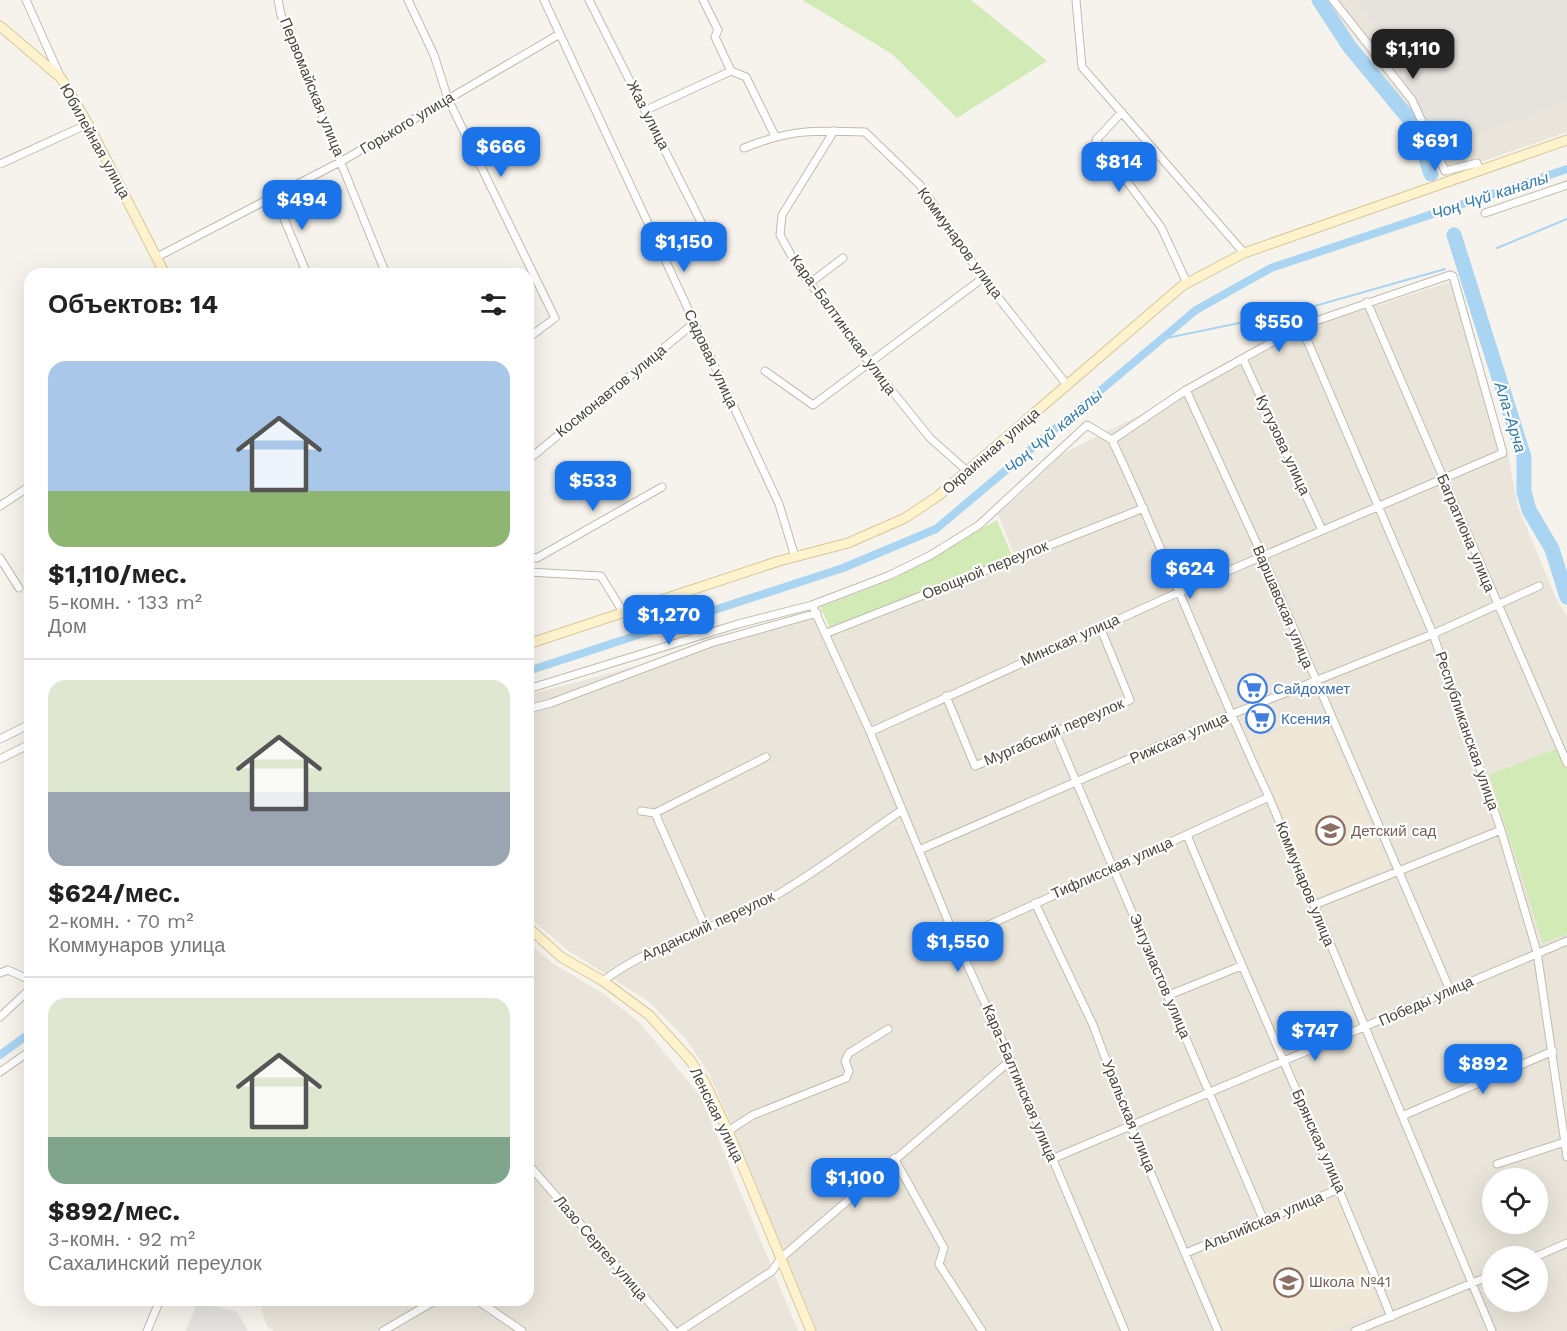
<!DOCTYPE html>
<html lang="ru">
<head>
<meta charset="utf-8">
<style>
  :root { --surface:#fff; --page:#f6f6f6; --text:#222; --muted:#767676; --line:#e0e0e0; --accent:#1a73e8 }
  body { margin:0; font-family:"Work Sans",sans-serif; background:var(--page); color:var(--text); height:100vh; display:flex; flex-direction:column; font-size:22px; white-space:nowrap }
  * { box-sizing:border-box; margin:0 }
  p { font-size:20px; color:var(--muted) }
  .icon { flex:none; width:33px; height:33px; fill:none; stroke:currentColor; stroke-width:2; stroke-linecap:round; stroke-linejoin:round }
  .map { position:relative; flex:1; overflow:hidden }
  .panel { position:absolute; left:24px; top:268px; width:510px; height:1038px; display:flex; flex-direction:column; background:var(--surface); border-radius:18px; box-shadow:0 6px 24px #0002 }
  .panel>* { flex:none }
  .fabs { position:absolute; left:1482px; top:1168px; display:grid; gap:12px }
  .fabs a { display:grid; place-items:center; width:66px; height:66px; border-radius:50%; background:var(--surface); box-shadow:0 6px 24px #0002; font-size:30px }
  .price { position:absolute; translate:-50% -51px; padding:0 14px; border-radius:12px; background:var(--accent); color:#fff; font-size:20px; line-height:39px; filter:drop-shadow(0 2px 3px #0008) }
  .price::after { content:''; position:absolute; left:50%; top:36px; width:18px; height:14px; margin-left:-9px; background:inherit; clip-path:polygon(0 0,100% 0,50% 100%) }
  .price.selected { background:#222; color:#fff }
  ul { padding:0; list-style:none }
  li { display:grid; align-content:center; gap:12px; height:318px; padding:0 24px }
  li+li { border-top:2px solid var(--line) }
  li span { display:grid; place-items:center; height:186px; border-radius:18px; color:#555 }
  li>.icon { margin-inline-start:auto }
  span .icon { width:108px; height:108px; fill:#fffc; stroke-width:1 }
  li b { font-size:26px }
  h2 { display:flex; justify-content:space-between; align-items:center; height:72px; padding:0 24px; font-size:26px }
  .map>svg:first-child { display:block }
</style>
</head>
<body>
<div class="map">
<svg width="1567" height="1331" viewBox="0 0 1567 1331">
  <rect width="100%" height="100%" fill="#f6f3ec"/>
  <path fill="#eae5da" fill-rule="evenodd" d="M1326 0H1567V132L1443 175 1435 149 1412 112Z
    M1459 279 1508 455 1518 507 1556 598 1567 616V1331H817L727 1114 708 1072 686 1039 648 1001 566 949 528 916V695L816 618 825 638 1017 562 998 514 1064 453 1240 365 1307 328ZM1492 1179H1538V1224H1492ZM1492 1257H1538V1302H1492Z
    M528 942 552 963 601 992 640 1023 701 1097 798 1331H274L267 1326 260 1305 267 1300H528Z"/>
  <path fill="#e6e2dd" d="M1359 0H1567V101L1440 148Z"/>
  <path fill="#efe8d6" d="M1322 713 1389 867 1316 898 1250 743Z
    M1338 1197 1380 1309 1329 1331H1224L1195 1256Z"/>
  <path fill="#d2eab5" d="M802 0H971L1047 61 957 118 892 54Z
    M997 520 1012 556 830 628 820 607 891 580Z
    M1558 748 1567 769V934L1543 943 1489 775Z"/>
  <path fill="#e5e3e0" d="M198 1301 237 1312 248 1331H186Z"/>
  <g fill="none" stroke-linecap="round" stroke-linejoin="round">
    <path stroke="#a9d4f2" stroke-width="2" d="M1497 248 1567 219
      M1162 339 1297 311 1445 269"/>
    <path stroke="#a9d4f2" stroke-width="8" d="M528 671 843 568 936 529 1196 310 1271 268 1567 169
      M0 1055 30 1033"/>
    <path stroke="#a9d4f2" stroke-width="15" d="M1319 0 1349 46 1415 126 1431 174
      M1454 235 1524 457V492L1529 510 1552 549 1567 597"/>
    <defs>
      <path id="street" d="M26 0 60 76
        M278 0 281 15 386 274
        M408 0 434 55 448 99 555 318 528 338
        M544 0 779 504 795 557
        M589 0 705 230
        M703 0 718 30 715 37 731 71 746 77 775 136
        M1076 0 1082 67 1244 253
        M1333 0 1412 100 1445 171 1477 163 1480 171
        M646 110 731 71
        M1122 112 1096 140 1161 227 1187 283
        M834 131 782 215 780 235 797 266 869 362 930 438 967 471
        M744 148C791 129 816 130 865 132L920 185 983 278 1067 385
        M0 164 88 124
        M275 197 307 274
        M1485 213 1567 185
        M157 257 342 161 558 35
        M810 283 843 258
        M1367 302 1567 763
        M1301 326 1433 634 1501 830 1537 952 1567 1157
        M1243 359 1322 530
        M765 371 813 405 983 278
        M1186 390 1262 555 1450 990
        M1112 440C1168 558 1213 680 1269 797L1492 1331
        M528 460 694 323
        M0 506 30 486
        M528 557 537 558 662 487
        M0 558 19 588
        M528 572 601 576 623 612
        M812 605 870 732 956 940 1011 1060 1125 1331
        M827 633 1144 508
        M528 689 738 624 812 605 888 576 931 555 979 525 1087 425 1112 440
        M946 696 975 766 1130 700 1100 627
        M528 709 551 703 711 643 817 613
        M870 732 1179 592 1503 453 1453 276 1450 275 1301 326 1186 390 1112 440
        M1055 732 1264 1221
        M0 739 30 724
        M0 759 30 744
        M641 811 655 813 766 757
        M655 813 706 929
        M1187 835C1253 996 1327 1154 1391 1317
        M919 850 1230 715 1433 634 1539 586
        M1035 903 1093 1025 1130 1124 1218 1331
        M1314 905 1501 830
        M956 940 1269 797
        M0 973 8 970 30 980
        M603 981C653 943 714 930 768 900 814 874 858 840 902 810
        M1169 995 1241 966
        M0 1017 30 989
        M0 1072 30 1051
        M1402 1116 1553 1051
        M728 1131 753 1115 846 1078 849 1071 845 1061 849 1053 888 1029
        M894 1158 944 1248 939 1264 982 1331
        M1052 1159 1567 941
        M528 1164 674 1331
        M1497 1164 1565 1142
        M1186 1253 1341 1188
        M1535 1257 1567 1243
        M477 1300 522 1331
        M257 1302 260 1300
        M147 1331 160 1300
        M383 1331 436 1300
        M680 1331 772 1271 781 1258 1011 1060
        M1355 1331 1492 1275"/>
      <path id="secondary" d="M0 26 61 78 88 124 165 274
        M528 644 779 561 848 543 905 518 938 496 1182 286 1244 253 1567 140
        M528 927 561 957 603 981 649 1015 690 1060 704 1081 728 1131 811 1331"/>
    </defs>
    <use href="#street" stroke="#c2bbae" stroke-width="9"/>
    <use href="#secondary" stroke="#d6c79b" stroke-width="11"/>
    <use href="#street" stroke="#fff" stroke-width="7"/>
    <use href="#secondary" stroke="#fff3cd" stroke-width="9"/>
  </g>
  <defs>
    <symbol id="supermarket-ring" viewBox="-11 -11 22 22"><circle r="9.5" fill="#fff" stroke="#3f7fe0" stroke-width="1.5"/><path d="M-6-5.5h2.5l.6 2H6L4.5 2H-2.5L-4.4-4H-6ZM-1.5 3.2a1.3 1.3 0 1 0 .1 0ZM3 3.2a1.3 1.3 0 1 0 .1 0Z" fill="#3f7fe0"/></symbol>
    <symbol id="school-ring" viewBox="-11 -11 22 22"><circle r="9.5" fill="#fff" stroke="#8d6e63" stroke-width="1.5"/><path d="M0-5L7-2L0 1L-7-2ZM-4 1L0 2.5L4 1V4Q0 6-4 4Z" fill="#8d6e63"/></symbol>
  </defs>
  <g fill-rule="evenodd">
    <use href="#supermarket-ring" x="1236" y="672" width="33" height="33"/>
    <use href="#supermarket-ring" x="1244" y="702" width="33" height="33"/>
    <use href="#school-ring" x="1314" y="814" width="33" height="33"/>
    <use href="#school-ring" x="1272" y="1266" width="33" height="33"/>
  </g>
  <g text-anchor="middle" stroke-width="4.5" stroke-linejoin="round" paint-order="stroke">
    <g font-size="15" fill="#4b4439" stroke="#fff">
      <text transform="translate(312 87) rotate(68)" y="5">Первомайская улица</text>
      <text transform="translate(648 115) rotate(63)" y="5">Жаз улица</text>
      <text transform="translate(407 123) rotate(-31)" y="5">Горького улица</text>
      <text transform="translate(95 141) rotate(61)" y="5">Юбилейная улица</text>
      <text transform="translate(960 243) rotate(54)" y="5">Коммунаров улица</text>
      <text transform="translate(843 325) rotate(54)" y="5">Кара-Балтинская улица</text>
      <text transform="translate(711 359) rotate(65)" y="5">Садовая улица</text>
      <text transform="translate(611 391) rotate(-39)" y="5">Космонавтов улица</text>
      <text transform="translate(1283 445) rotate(65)" y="5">Кутузова улица</text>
      <text transform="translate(991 451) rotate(-41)" y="5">Окраинная улица</text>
      <text transform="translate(1466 533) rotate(67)" y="5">Багратиона улица</text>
      <text transform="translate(985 570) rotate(-22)" y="5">Овощной переулок</text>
      <text transform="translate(1283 607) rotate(67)" y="5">Варшавская улица</text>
      <text transform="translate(1070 640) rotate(-24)" y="5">Минская улица</text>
      <text transform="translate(1467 731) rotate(71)" y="5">Республиканская улица</text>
      <text transform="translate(1054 732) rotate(-23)" y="5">Мургабский переулок</text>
      <text transform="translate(1179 738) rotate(-24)" y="5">Рижская улица</text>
      <text transform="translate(1112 868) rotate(-24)" y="5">Тифлисская улица</text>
      <text transform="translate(1305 884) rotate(68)" y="5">Коммунаров улица</text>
      <text transform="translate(708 926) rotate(-25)" y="5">Алданский переулок</text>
      <text transform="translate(1160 976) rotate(67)" y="5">Энтузиастов улица</text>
      <text transform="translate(1426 1001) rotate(-24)" y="5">Победы улица</text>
      <text transform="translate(1020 1083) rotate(67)" y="5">Кара-Балтинская улица</text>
      <text transform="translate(717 1115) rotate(64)" y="5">Ленская улица</text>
      <text transform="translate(1129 1116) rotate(68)" y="5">Уральская улица</text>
      <text transform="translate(1319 1141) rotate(66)" y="5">Брянская улица</text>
      <text transform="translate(1263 1221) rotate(-23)" y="5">Альпийская улица</text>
      <text transform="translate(601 1248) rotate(49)" y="5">Лазо Сергея улица</text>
    </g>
    <g font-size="15" fill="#366cbe" stroke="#fff" text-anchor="start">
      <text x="1273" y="694">Сайдохмет</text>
      <text x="1281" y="724">Ксения</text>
    </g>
    <g font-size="15" fill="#785e54" stroke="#fff" text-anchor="start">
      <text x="1351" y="836">Детский сад</text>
      <text x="1309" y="1287">Школа №41</text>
    </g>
    <g font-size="16" font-style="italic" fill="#2e7ab2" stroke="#fff">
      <text transform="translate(1490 195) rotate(-18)" y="6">Чоң Чүй каналы</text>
      <text transform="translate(1511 417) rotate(73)" y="6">Ала-Арча</text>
      <text transform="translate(1053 431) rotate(-40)" y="6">Чоң Чүй каналы</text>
    </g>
  </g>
</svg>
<div class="fabs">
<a><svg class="icon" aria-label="locate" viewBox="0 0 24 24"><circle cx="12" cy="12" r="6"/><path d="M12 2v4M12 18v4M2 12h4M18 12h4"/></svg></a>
<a><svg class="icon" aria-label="layers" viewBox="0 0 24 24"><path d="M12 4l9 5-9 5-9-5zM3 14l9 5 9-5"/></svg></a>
</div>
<b class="price selected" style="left:1413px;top:80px">$1,110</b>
<b class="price" style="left:1435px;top:172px">$691</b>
<b class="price" style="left:501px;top:178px">$666</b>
<b class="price" style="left:1119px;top:193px">$814</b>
<b class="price" style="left:302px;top:231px">$494</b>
<b class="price" style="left:684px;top:273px">$1,150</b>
<b class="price" style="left:1279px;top:353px">$550</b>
<b class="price" style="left:593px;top:512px">$533</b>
<b class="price" style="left:1190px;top:600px">$624</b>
<b class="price" style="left:669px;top:646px">$1,270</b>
<b class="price" style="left:958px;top:973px">$1,550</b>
<b class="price" style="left:1315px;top:1062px">$747</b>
<b class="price" style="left:1483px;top:1095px">$892</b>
<b class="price" style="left:855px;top:1209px">$1,100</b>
<section class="panel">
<h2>Объектов: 14<svg class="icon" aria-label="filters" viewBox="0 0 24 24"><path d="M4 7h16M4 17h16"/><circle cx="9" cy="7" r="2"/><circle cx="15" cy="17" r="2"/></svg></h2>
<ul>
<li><span style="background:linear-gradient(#a9c7e8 70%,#8fb573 0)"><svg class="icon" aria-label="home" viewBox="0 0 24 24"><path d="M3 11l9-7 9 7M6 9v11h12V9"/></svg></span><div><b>$1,110/мес.</b><p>5-комн. · 133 m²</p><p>Дом</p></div></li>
<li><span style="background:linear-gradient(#dfe7d0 60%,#9aa5b1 0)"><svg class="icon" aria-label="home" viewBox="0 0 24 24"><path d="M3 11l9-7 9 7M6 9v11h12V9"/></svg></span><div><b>$624/мес.</b><p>2-комн. · 70 m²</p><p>Коммунаров улица</p></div></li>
<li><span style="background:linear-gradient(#dfe7d0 75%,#7fa58c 0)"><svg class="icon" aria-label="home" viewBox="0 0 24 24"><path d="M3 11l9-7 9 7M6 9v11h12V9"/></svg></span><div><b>$892/мес.</b><p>3-комн. · 92 m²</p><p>Сахалинский переулок</p></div></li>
</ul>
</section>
</div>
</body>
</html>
